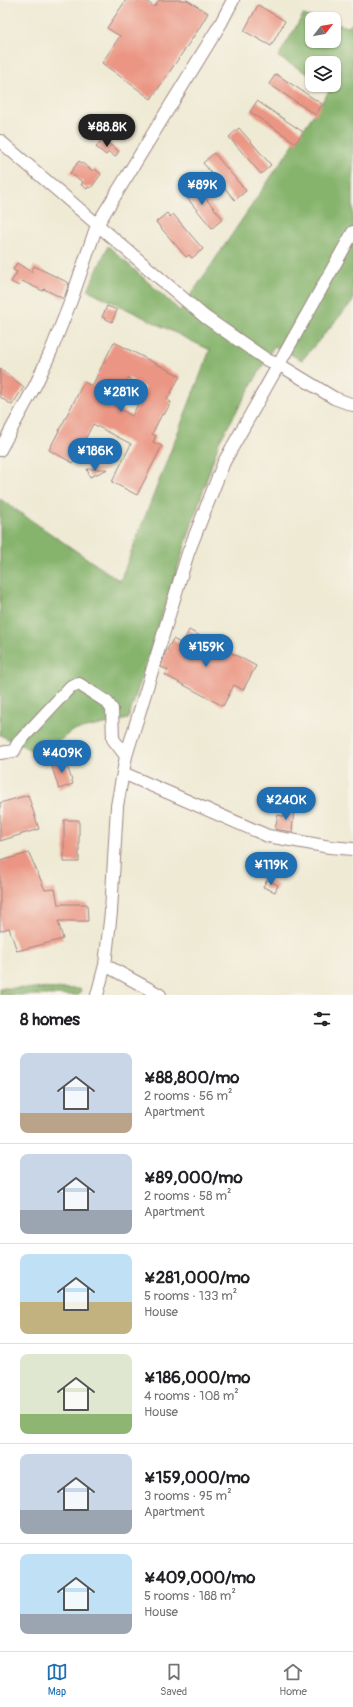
<!DOCTYPE html>
<html lang="en">
<head>
<meta charset="utf-8">
<style>
  :root { --surface:#fff; --page:#f2f2f2; --text:#202124; --muted:#757577; --line:#e0e0e0; --accent:#1f6fb2 }
  body { margin:0; font-family:Pangolin,sans-serif; background:var(--page); color:var(--text); height:100vh; display:flex; flex-direction:column; font-size:15px; white-space:nowrap }
  * { box-sizing:border-box; margin:0 }
  p { font-size:13px; color:var(--muted) }
  .icon { flex:none; width:22px; height:22px; fill:none; stroke:currentColor; stroke-width:2; stroke-linecap:round; stroke-linejoin:round }
  .map { position:relative; height:995px; overflow:hidden }
  .drawer { display:flex; flex-direction:column; background:var(--surface); flex:1 }
  .drawer>* { flex:none }
  .needle { width:26px; rotate:59deg }
  .tools { position:absolute; left:305px; top:12px; display:grid; gap:8px }
  .tools a { display:grid; place-items:center; width:36px; height:36px; border-radius:8px; background:var(--surface); box-shadow:0 1px 3px #0004; font-size:20px }
  .price { position:absolute; translate:-50% -34px; padding:0 9px; border-radius:14px; background:var(--accent); color:#fff; font-size:13px; line-height:26px; filter:drop-shadow(0 1px 2px #0008) }
  .price::after { content:''; position:absolute; left:50%; top:24px; width:12px; height:9px; margin-left:-6px; background:inherit; clip-path:polygon(0 0,100% 0,50% 100%) }
  .price.selected { background:#222; color:#fff }
  ul { padding:0; list-style:none }
  li { display:flex; align-items:center; gap:12px; height:100px; padding:0 20px }
  li+li { border-top:1px solid var(--line) }
  li span { display:grid; place-items:center; flex:none; width:112px; height:80px; border-radius:8px; color:#555 }
  li>.icon { margin-inline-start:auto }
  span .icon { width:48px; height:48px; fill:#fffc; stroke-width:1 }
  li b { font-size:17px }
  h2 { display:flex; justify-content:space-between; align-items:center; height:48px; padding:0 20px; font-size:17px }
  .tab-bar { display:flex; justify-content:space-around; align-items:center; height:56px; border-top:1px solid var(--line); background:var(--surface); font-size:11px; color:var(--muted) }
  .tab-bar a { display:grid; justify-items:center; gap:2px }
  .tab-bar .selected { color:var(--accent) }
  .map>svg:first-child { display:block }
</style>
</head>
<body>
<div class="map">
<svg width="353" height="995" viewBox="0 0 353 995">
  <rect width="100%" height="100%" fill="#f7f3e8"/>
  <filter id="ink" filterUnits="userSpaceOnUse"><feTurbulence type="fractalNoise" baseFrequency=".025" numOctaves="2"/><feDisplacementMap in="SourceGraphic" scale="8" xChannelSelector="R" yChannelSelector="G"/><feConvolveMatrix kernelMatrix="1 2 1 2 8 2 1 2 1" color-interpolation-filters="sRGB"/></filter>
  <filter id="wash" filterUnits="userSpaceOnUse"><feTurbulence type="fractalNoise" baseFrequency=".012" numOctaves="4" result="noise"/><feDisplacementMap in="SourceGraphic" scale="16" xChannelSelector="R" yChannelSelector="G"/><feGaussianBlur stdDeviation="0.9" result="paint"/><feColorMatrix in="noise" values="0 0 0 0 0 0 0 0 0 0 0 0 0 0 0 0 0 1.4 0 .05"/><feComposite in="paint" operator="in"/></filter>
  <g filter="url(#wash)">
    <rect width="100%" height="100%" fill="#efead4"/>
    <path fill="#86b46d" stroke="#686a4c" d="M303 15 318 19H312V41H334V23L348 27 353 23V301L302 360 274 346 219 442 128 719 72 731 41 755 0 735V499L120 581 210 350 88 290 108 246 180 311 332 87 329 85H334V63H312V76L278 57Z
      M0 988 81 989 79 995H0Z"/>
    <g id="blocks">
      <path fill="#eb9684" fill-rule="evenodd" d="M126 0H145L154 7 159 0H187L208 13 198 30 151 99 102 63 120 36 107 28Z
        M258 5 285 21 271 46 244 31Z
        M276 74 322 104 316 115 269 84Z
        M257 101 303 132 296 143 250 112Z
        M239 128 271 165 261 174 229 137Z
        M102 139 119 151 115 157 109 152 106 155 96 147Z
        M214 153 246 191 235 200 203 163Z
        M79 161 93 171 95 169 101 174 91 188 88 187 87 189 81 185 83 182 70 173Z
        M193 183 223 219 212 228 182 192Z
        M167 213 170 217 173 214 203 249 192 258 189 255 186 257 156 222Z
        M17 263 31 272 34 266 69 283 64 299 44 289 43 291 22 281 19 286 11 282 17 272 13 270Z
        M107 306 117 310 112 322 102 317Z
        M114 342 180 376 167 400 171 402 164 415 162 414 152 434 156 436 153 442 162 446 137 495 112 482 131 444 93 424 73 463 49 450 84 382 92 386ZM128 378 146 388 132 416 114 406Z
        M0 369 24 387 12 405 0 397Z
        M87 469H108L90 477Z
        M189 630 256 666 243 690 234 685 223 706 165 675 168 670 161 667 165 654 173 639 182 644Z
        M65 759 73 784 59 789 51 764Z
        M28 795 39 829 0 841V803Z
        M287 808 294 809 292 832 275 829 278 815 286 817Z
        M64 820H79V862H64Z
        M29 853 45 890 55 889 58 904H87L88 921H58L63 939 17 951 9 928 0 931V861Z
        M267 880 278 885 275 892 263 887Z"/>
    </g>
  </g>
  <g filter="url(#ink)">
    <use href="#blocks" fill-opacity="0" stroke="#9c8480" stroke-width="1"/>
    <g fill="none" stroke-linecap="round" stroke-linejoin="round">
      <defs>
        <path id="minor" d="M0 141 205 317 267 360 280 365 334 398 353 405
          M0 450 36 384 51 351 72 298 97 225 221 23 233 0
          M0 753 14 751 18 743 71 686 79 684 107 702 112 709 113 739 126 756
          M123 773 268 836 330 847 353 849
          M105 965 160 995
          M97 995 105 965 111 912 117 806 126 756 188 553 224 462 353 232"/>
      </defs>
      <use href="#minor" stroke="#9c8480" stroke-width="14"/>
      <use href="#minor" stroke="#fff" stroke-width="12"/>
    </g>
  </g>
</svg>
<div class="tools">
<a><svg class="needle" viewBox="-14 -14 28 28"><path d="M0-13l5 13h-10z" fill="#e53935"/><path d="M0 13l5-13h-10z" fill="#757577"/></svg></a>
<a><svg class="icon" aria-label="layers" viewBox="0 0 24 24"><path d="M12 4l9 5-9 5-9-5zM3 14l9 5 9-5"/></svg></a>
</div>
<b class="price selected" style="left:107px;top:148px">¥88.8K</b>
<b class="price" style="left:202px;top:206px">¥89K</b>
<b class="price" style="left:121px;top:413px">¥281K</b>
<b class="price" style="left:95px;top:472px">¥186K</b>
<b class="price" style="left:206px;top:668px">¥159K</b>
<b class="price" style="left:62px;top:774px">¥409K</b>
<b class="price" style="left:286px;top:821px">¥240K</b>
<b class="price" style="left:271px;top:886px">¥119K</b>
</div>
<section class="drawer">
<h2>8 homes<svg class="icon" aria-label="filters" viewBox="0 0 24 24"><path d="M4 7h16M4 17h16"/><circle cx="9" cy="7" r="2"/><circle cx="15" cy="17" r="2"/></svg></h2>
<ul>
<li><span style="background:linear-gradient(#c9d6e8 75%,#b9a48a 0)"><svg class="icon" aria-label="home" viewBox="0 0 24 24"><path d="M3 11l9-7 9 7M6 9v11h12V9"/></svg></span><div><b>¥88,800/mo</b><p>2 rooms · 56 m²</p><p>Apartment</p></div></li>
<li><span style="background:linear-gradient(#c9d6e8 70%,#9aa5b1 0)"><svg class="icon" aria-label="home" viewBox="0 0 24 24"><path d="M3 11l9-7 9 7M6 9v11h12V9"/></svg></span><div><b>¥89,000/mo</b><p>2 rooms · 58 m²</p><p>Apartment</p></div></li>
<li><span style="background:linear-gradient(#bfe0f5 60%,#c2b280 0)"><svg class="icon" aria-label="home" viewBox="0 0 24 24"><path d="M3 11l9-7 9 7M6 9v11h12V9"/></svg></span><div><b>¥281,000/mo</b><p>5 rooms · 133 m²</p><p>House</p></div></li>
<li><span style="background:linear-gradient(#dfe7d0 75%,#8fb573 0)"><svg class="icon" aria-label="home" viewBox="0 0 24 24"><path d="M3 11l9-7 9 7M6 9v11h12V9"/></svg></span><div><b>¥186,000/mo</b><p>4 rooms · 108 m²</p><p>House</p></div></li>
<li><span style="background:linear-gradient(#c9d6e8 70%,#9aa5b1 0)"><svg class="icon" aria-label="home" viewBox="0 0 24 24"><path d="M3 11l9-7 9 7M6 9v11h12V9"/></svg></span><div><b>¥159,000/mo</b><p>3 rooms · 95 m²</p><p>Apartment</p></div></li>
<li><span style="background:linear-gradient(#bfe0f5 75%,#9aa5b1 0)"><svg class="icon" aria-label="home" viewBox="0 0 24 24"><path d="M3 11l9-7 9 7M6 9v11h12V9"/></svg></span><div><b>¥409,000/mo</b><p>5 rooms · 188 m²</p><p>House</p></div></li>
</ul>
</section>
<nav class="tab-bar">
<a class="selected"><svg class="icon" aria-label="map" viewBox="0 0 24 24"><path d="M3 6l6-2 6 2 6-2v14l-6 2-6-2-6 2zM9 4v14M15 6v14"/></svg>Map</a>
<a><svg class="icon" aria-label="saved" viewBox="0 0 24 24"><path d="M7 4h10v16l-5-4-5 4z"/></svg>Saved</a>
<a><svg class="icon" aria-label="home" viewBox="0 0 24 24"><path d="M3 11l9-7 9 7M6 9v11h12V9"/></svg>Home</a>
</nav>
</body>
</html>
